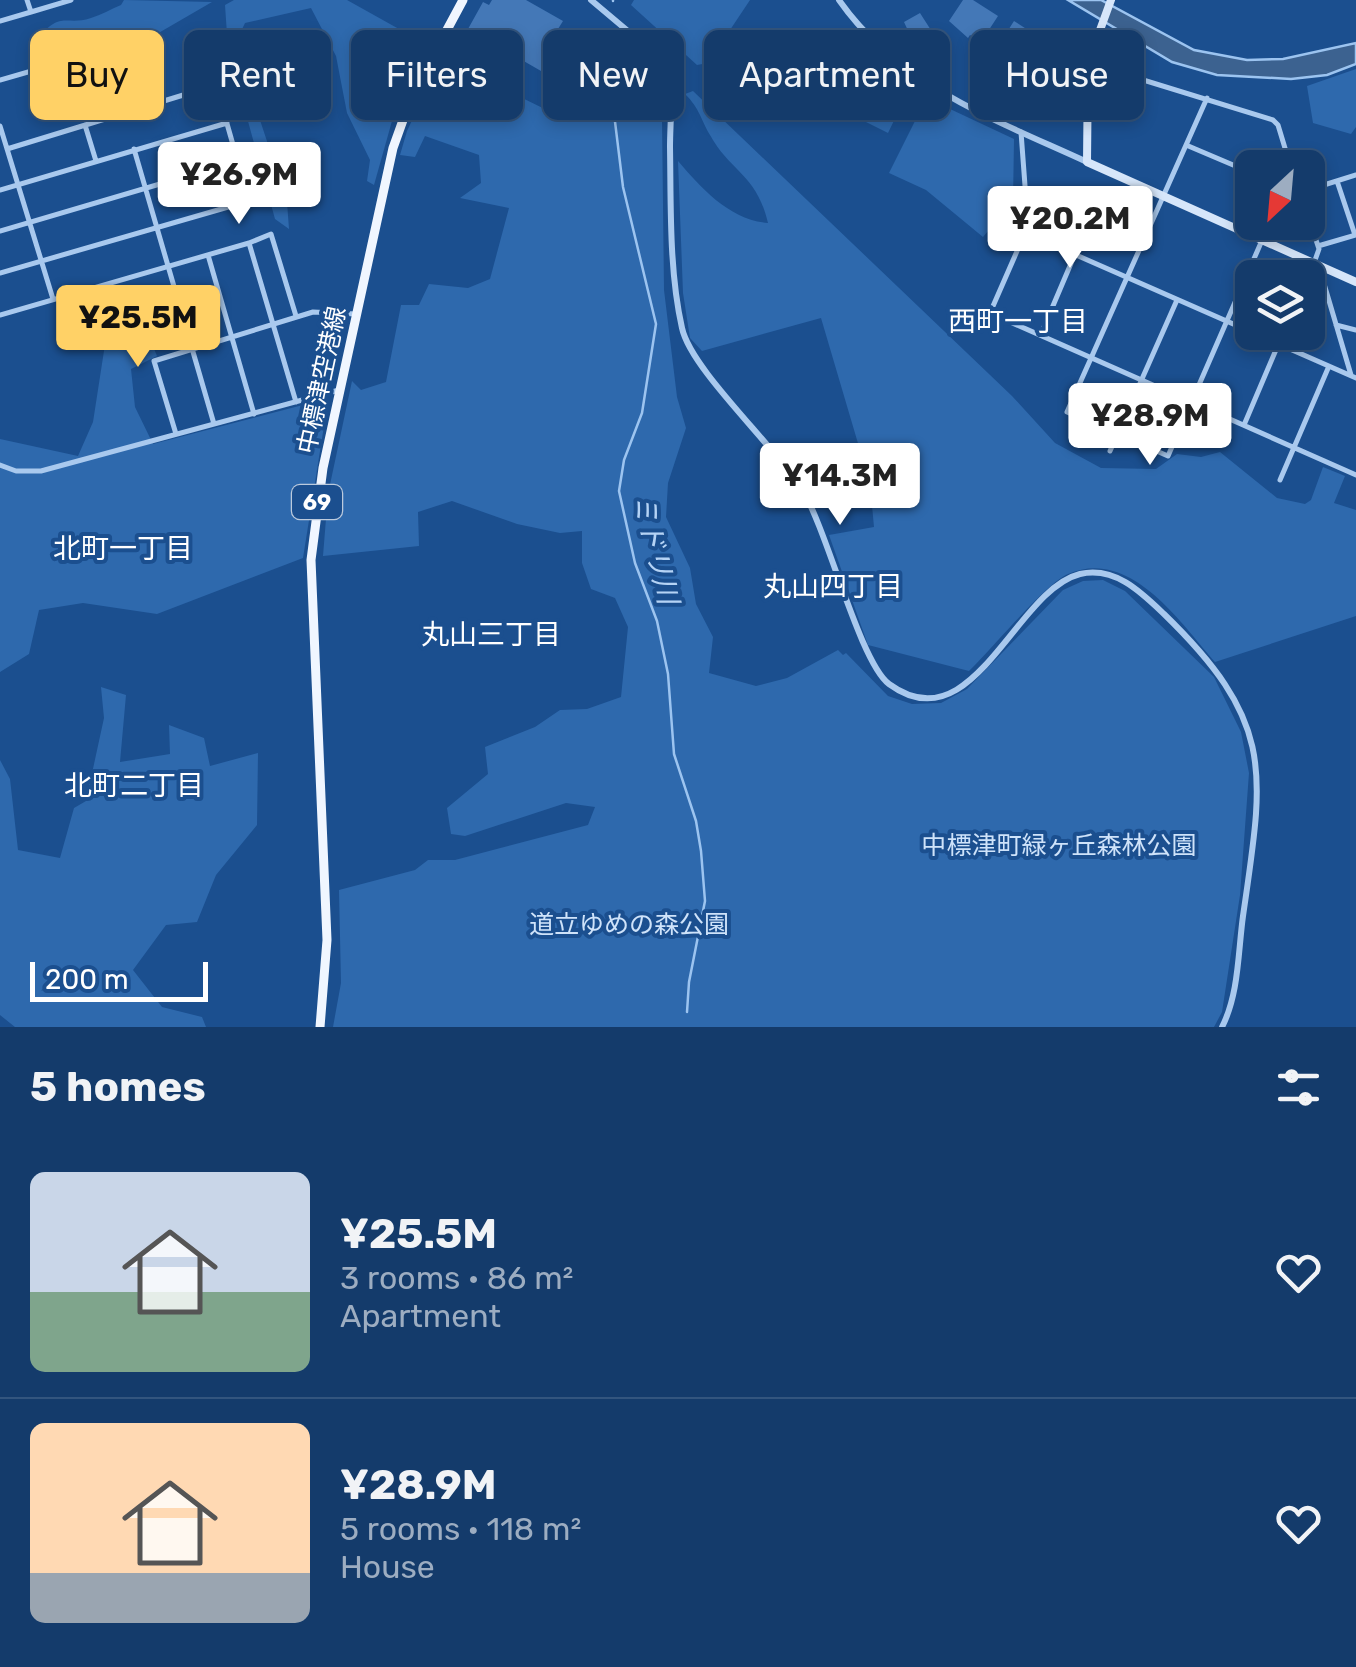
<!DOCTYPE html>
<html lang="en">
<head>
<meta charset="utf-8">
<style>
  :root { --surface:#143b6b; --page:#1d4271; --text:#f1f3f6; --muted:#9dadc1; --line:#33557e; --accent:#ffd166 }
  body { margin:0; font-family:Rubik,"Noto Sans JP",sans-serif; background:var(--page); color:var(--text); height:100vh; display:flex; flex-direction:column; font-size:38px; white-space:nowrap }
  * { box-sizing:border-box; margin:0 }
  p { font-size:32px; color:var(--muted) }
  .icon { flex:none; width:55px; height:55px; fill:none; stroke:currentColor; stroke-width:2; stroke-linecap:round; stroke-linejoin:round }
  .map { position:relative; height:1027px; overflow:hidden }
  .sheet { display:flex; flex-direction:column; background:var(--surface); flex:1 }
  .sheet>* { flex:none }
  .top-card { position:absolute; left:30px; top:30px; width:1298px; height:90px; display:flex; gap:20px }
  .needle { width:65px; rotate:206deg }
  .controls { position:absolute; left:1235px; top:150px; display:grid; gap:20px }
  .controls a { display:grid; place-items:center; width:90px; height:90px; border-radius:15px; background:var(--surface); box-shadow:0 5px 15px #0003,0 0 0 2px var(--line); font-size:50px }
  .scale { position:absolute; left:30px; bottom:25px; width:178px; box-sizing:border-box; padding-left:10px; border:5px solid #fff; border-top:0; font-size:28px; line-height:35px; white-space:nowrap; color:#fff; -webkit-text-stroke:8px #1b4f8f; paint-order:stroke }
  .price { position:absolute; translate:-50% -85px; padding:0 22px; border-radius:10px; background:#fff; color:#222; font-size:32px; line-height:65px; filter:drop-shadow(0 2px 5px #0008) }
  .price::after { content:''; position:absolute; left:50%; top:60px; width:30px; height:22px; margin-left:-15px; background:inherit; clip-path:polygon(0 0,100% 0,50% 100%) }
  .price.on { background:var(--accent); color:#111 }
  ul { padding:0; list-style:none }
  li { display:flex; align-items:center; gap:30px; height:250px; padding:0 30px }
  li+li { border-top:2px solid var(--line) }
  li span { display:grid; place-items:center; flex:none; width:280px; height:200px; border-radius:15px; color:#555 }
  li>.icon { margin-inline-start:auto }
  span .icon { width:120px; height:120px; fill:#fffc; stroke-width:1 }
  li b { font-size:42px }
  h2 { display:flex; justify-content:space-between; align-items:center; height:120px; padding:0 30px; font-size:42px }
  .chip { padding:0 35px; border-radius:15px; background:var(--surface); box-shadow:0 5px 15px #0003,0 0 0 2px var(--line); font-size:35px; line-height:90px }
  .chip.on { background:var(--accent); color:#111 }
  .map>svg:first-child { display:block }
</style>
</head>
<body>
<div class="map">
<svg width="1356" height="1027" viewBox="0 0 1356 1027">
  <rect width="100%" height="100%" fill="#1b4f8f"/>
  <path fill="#2e69ad" d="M124 0 212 2 143 42 135 56 154 91 153 101 106 113 91 83 77 87 80 54 75 41 41 47 40 36C61 11 67 26 91 18 101 15 111 9 121 5Z
    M234 0H347L424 43 392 121 374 185 367 181 370 160 347 113 336 56 311 8 245 23 235 44 287 202 289 229 275 219 228 49 225 5Z
    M634 0H750L708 63 697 65 631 5Z
    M617 37 651 59C647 81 644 103 662 119L664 290 677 397 686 428 668 483 666 517 690 568 696 604 713 637 709 673 756 686 787 678 838 650 843 655 846 653 888 696 912 704 941 703 967 689 1063 590 1083 581 1103 580 1125 591 1214 677 1241 732 1249 773 1240 895 1222 1012 1214 1027H333L341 983 339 890 415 870 428 860H455L588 825 595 807 566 803 465 836 451 834 447 808 488 774 485 747 535 727 560 710 587 709 621 697 628 627 615 598 591 589 582 563V531L560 533 517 524 452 501 418 512 419 546 323 556 328 494 352 381 361 390 386 382 401 305H419L429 284 468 288 490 279 509 208 460 198 481 183 479 155 425 136 415 157 400 155 407 131 446 48 496 85 559 116 589 59 607 60Z
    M1356 69V127L1351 134 1313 123 1307 86Z
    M862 79 904 100 888 133 846 112Z
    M693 91 1012 396 1055 443 1101 468 1156 469 1177 454 1201 457 1220 452 1277 498 1305 504 1311 500 1323 467 1345 476 1334 503 1356 510V616L1215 662C1180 622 1130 547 1068 574 1046 583 990 651 969 671L868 645 829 535 874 527 870 484 821 318 702 351 690 338 683 293 678 161C702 189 730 220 768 223 756 173 731 173 710 135 700 118 700 109 685 94Z
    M933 101 1014 139 1013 202 983 237 926 190 889 173 923 105Z
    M143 322 157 356 131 369 135 407 153 444 322 400 327 407 303 558 157 614 83 603 39 610 29 654 0 672V439L78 456 93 422 108 325Z
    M101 687 126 695 120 762 170 754 169 725 204 738 210 766 258 753 257 825 216 875 197 922 166 925 133 970 162 1007 202 1017 206 1027H15L0 1015V760L10 779 18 850 60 858 74 808 86 801 104 718Z"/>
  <path fill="#3c6290" stroke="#9cc4f0" stroke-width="2.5" d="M1068 0H1101L1194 50 1247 60 1283 59 1356 43V64L1327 75 1291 79 1217 75 1172 62Z"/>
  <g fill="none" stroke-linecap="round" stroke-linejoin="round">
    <path stroke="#9cc4f0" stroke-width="2.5" d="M613 1V0
      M603 37 601 54 611 89 623 187 656 324 642 413 624 460 619 491 635 563 657 621 668 674 674 754 696 821 701 851 705 901 689 982 687 1012"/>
  </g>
  <path fill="#4478b7" d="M492 0H526L563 21 558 29 563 32 541 71 468 29 483 2 489 5Z
    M963 0H973L998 16 981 42 970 35 968 38 949 21Z
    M920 13 936 38 917 50 904 22Z
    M1014 21 1048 43 1028 74 996 49Z"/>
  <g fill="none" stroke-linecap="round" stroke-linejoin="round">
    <path stroke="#a9c9ee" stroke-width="5" d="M31 12 71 0
      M0 21 31 12 27 0
      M1088 63 1273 120 1278 125 1291 168
      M0 80 73 59
      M1207 98 1067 412 1168 456 1270 222
      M85 125 96 161
      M0 126 53 299
      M1021 132 1028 226 990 313 1356 475
      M1186 145 1252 173
      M134 149 214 424
      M1337 181 1355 235
      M0 190 227 123
      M1308 190 1356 175
      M1308 216 1319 249 1314 263
      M0 231 238 161
      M1026 233 1356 378
      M249 243 271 234 296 316
      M1318 246 1356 235
      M208 255 254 414
      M1323 268 1322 277 1351 375
      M0 273 249 201 216 85 7 149
      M0 315 249 243 296 402
      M1336 325 1356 330
      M1041 334 1075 254
      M1244 425 1278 345
      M176 434 154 361 313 312 356 314
      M1110 451 1177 300
      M0 465 16 471H41L339 390
      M1280 480 1329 366"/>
    <path stroke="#a9c9ee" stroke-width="6" d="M591 0 667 64C674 90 670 121 670 147 671 207 669 270 682 328 691 370 777 448 803 491 828 533 860 662 889 684 973 746 1015 590 1080 574 1115 566 1141 592 1164 614 1276 723 1264 771 1243 916 1238 952 1239 994 1222 1027
      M839 0C899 86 996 120 1087 162"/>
    <path stroke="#d6e6fa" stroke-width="8" d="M1111 0 1088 63 1087 162 1356 282"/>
    <path stroke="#f0f6ff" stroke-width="9" d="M320 1027 327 940 311 560 323 468 393 148 412 95 463 0"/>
  </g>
  <g text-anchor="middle" stroke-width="8" stroke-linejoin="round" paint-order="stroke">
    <rect fill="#1b4f8f" stroke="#bbcadd" stroke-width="2.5" x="292" y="485" width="50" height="34" rx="8"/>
    <g font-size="22" font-weight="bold" fill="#fff">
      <text x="317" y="510">69</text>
    </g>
    <g font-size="25" fill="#fff" stroke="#1b4f8f">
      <text transform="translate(321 380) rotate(-78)" y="9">中標津空港線</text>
    </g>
    <g font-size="25" fill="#cfe3fa" stroke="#1b4f8f">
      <text x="1059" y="854">中標津町緑ヶ丘森林公園</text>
      <text x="629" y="933">道立ゆめの森公園</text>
    </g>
    <g font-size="28" fill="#fff" stroke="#1b4f8f">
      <text x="1018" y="331">西町一丁目</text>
      <text x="123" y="558">北町一丁目</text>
      <text x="833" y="596">丸山四丁目</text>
      <text x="491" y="644">丸山三丁目</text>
      <text x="134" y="795">北町二丁目</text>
    </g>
    <g font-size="28" font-style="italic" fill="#b5d3f5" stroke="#1b4f8f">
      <text transform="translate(656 549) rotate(76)" y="10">ミドリ川</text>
    </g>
  </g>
</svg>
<div class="controls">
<a><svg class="needle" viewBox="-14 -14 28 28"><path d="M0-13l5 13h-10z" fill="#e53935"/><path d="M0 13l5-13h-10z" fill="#9dadc1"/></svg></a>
<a><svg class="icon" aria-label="layers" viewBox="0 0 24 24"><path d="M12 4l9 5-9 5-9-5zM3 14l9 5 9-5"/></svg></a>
</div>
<div class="scale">200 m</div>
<b class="price" style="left:239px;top:227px">¥26.9M</b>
<b class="price" style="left:1070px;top:271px">¥20.2M</b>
<b class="price on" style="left:138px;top:370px">¥25.5M</b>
<b class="price" style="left:1150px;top:468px">¥28.9M</b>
<b class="price" style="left:840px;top:528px">¥14.3M</b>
<div class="top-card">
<a class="chip on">Buy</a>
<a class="chip">Rent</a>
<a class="chip">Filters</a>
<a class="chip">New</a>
<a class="chip">Apartment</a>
<a class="chip">House</a>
</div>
</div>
<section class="sheet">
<h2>5 homes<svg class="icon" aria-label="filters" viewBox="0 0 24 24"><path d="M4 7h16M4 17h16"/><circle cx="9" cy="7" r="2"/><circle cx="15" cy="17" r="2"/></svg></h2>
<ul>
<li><span style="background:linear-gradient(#c9d6e8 60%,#7fa58c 0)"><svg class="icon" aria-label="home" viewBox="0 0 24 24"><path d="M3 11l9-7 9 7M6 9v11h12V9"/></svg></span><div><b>¥25.5M</b><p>3 rooms · 86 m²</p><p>Apartment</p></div><svg class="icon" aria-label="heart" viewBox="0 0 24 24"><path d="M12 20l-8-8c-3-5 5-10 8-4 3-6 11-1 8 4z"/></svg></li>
<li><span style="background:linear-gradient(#ffd9b3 75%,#9aa5b1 0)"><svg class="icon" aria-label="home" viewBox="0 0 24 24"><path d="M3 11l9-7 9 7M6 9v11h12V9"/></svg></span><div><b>¥28.9M</b><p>5 rooms · 118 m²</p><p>House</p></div><svg class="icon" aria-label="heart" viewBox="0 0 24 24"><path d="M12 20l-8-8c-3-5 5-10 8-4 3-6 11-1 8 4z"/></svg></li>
</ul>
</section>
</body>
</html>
